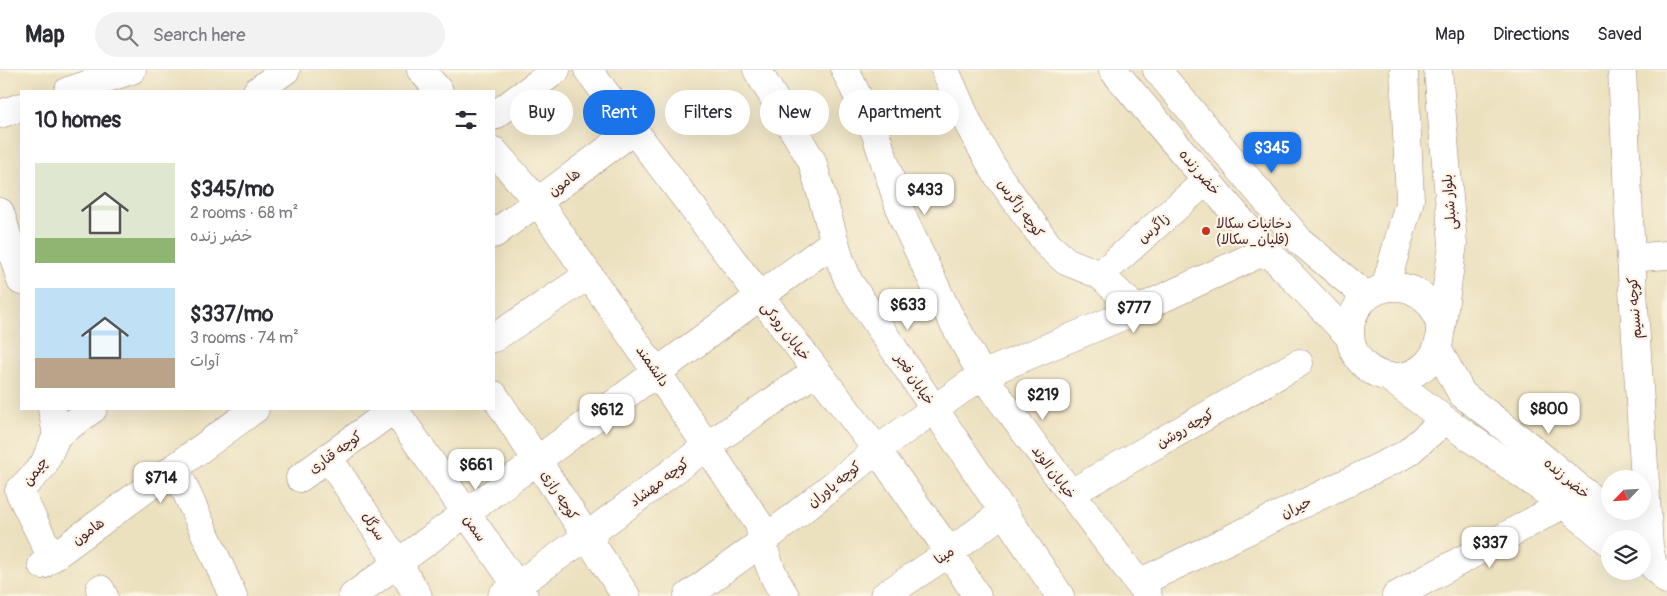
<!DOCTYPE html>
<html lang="en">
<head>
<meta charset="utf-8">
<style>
  :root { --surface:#fff; --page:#f2f2f3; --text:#2b2b33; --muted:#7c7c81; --line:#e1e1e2; --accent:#1a73e8 }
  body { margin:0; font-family:Pangolin,"Playpen Sans Arabic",sans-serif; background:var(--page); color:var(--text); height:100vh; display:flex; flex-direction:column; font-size:19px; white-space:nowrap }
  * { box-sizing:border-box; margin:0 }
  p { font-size:16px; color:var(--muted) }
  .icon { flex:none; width:28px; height:28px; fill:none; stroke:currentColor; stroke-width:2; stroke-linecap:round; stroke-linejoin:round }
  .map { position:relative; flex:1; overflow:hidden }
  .sheet { position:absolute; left:20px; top:20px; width:475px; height:320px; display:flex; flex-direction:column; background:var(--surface); border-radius:0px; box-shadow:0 5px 20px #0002 }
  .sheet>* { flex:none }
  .hud { position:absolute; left:510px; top:20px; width:475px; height:45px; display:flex; gap:10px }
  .needle { width:32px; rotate:245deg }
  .buttons { position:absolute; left:1601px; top:400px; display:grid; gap:10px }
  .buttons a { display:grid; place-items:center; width:50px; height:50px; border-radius:50%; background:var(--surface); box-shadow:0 5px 20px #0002; font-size:25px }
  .price { position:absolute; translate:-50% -42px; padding:0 11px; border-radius:10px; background:#fff; color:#222; font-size:16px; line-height:32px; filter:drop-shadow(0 1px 2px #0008) }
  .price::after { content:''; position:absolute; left:50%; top:30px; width:15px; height:11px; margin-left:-8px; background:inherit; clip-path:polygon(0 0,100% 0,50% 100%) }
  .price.active { background:var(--accent); color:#fff }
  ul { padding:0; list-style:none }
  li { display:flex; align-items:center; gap:15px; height:125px; padding:0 15px }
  li span { display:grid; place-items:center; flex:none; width:140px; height:100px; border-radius:0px; color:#555 }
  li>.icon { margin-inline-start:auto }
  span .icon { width:60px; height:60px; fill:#fffc; stroke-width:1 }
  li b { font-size:21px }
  h2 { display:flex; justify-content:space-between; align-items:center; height:60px; padding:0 15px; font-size:21px }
  .chip { padding:0 18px; border-radius:22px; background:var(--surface); box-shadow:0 5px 20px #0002; font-size:18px; line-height:45px }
  .chip.active { background:var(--accent); color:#fff }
  header { display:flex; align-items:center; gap:30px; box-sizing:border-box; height:70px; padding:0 25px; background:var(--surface); border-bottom:1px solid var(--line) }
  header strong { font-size:24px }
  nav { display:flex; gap:28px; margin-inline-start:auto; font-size:18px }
  .search { width:350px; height:45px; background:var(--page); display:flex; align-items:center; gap:12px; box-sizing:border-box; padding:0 18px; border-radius:28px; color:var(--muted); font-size:19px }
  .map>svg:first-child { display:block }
</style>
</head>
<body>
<header>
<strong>Map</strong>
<div class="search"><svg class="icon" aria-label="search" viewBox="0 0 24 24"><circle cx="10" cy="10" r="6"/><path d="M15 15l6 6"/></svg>Search here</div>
<nav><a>Map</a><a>Directions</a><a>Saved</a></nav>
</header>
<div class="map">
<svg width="1667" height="526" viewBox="0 0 1667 526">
  <rect width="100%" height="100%" fill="#fcf5e5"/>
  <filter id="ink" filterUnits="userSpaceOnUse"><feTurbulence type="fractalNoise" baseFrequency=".02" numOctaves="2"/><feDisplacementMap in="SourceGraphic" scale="10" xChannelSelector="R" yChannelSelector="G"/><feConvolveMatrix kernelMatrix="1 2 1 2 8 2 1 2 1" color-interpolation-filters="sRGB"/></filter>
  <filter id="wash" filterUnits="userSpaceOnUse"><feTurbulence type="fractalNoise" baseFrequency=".0096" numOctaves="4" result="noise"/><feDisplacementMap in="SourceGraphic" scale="20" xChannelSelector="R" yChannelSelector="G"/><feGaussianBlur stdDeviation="1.12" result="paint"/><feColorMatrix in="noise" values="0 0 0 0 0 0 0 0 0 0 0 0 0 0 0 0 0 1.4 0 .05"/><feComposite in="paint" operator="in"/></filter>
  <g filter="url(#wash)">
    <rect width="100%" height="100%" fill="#ece1bf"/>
  </g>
  <g filter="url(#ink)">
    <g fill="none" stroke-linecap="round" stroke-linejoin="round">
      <defs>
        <path id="minor" d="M421 0 439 21
          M588 0 877 380 939 467 977 526
          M757 0 812 91 840 190 849 212 1060 526
          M845 0 875 62 903 148 946 239 982 305 1148 526
          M945 0 970 57 996 103 1048 175 1066 191 1100 205 1137 240
          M1113 0 1260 173 1350 267
          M1157 0 1300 171 1367 227
          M1438 0 1453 174 1441 259
          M1622 0 1631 188 1649 476
          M68 21 132 0
          M257 21 286 0
          M0 44 21 37
          M494 46 556 0
          M494 81 538 132 671 323 759 454C763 481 770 503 785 526
          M0 142 21 211
          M494 164 634 60
          M1631 188 1667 185
          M1100 205 1207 110
          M1350 262a45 45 0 1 1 90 0a45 45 0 1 1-90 0Z
          M1385 218 1410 130 1404 0
          M494 268 589 205
          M1437 278 1462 324 1525 373 1641 469
          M1390 308 1445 350 1564 434 1610 473
          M494 325 626 526
          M394 339 524 526
          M57 365 93 339
          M328 387 398 493 418 526
          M175 397 233 526
          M300 408 394 339
          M1071 423 1299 293
          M1642 470 1649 476 1653 496 1667 510
          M52 488 19 421 43 396 57 365 52 339
          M42 495 255 339
          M1139 513 1406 384 1445 350
          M100 519 104 526
          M353 526 835 171
          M502 526 587 466 707 376 817 301
          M688 526 762 472 877 380 982 305 1137 240 1267 180
          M884 526 949 483 1003 442
          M1396 526 1564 434"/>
      </defs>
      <use href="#minor" stroke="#9b8075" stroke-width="29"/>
      <use href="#minor" stroke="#fff" stroke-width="28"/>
    </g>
  </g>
  <circle fill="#c8321e" stroke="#fcf5e5" stroke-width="2" cx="1206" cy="161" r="5"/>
  <g text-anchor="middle" stroke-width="4.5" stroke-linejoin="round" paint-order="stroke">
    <g font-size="14" fill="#4a1f2b" stroke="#fcf5e5">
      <text transform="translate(1200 102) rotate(50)" y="5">خضر زنده</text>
      <text transform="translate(564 112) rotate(-37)" y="5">هامون</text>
      <text transform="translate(1449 132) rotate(-95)" y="5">بلوار شبلی</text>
      <text transform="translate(1021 138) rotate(54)" y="5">کوچه زاگرس</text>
      <text transform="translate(1153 158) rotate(-42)" y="5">زاگرس</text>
      <text transform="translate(1634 238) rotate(-94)" y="5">کوچه نسیم</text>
      <text transform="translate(786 261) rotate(52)" y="5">خیابان رودکی</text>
      <text transform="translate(653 296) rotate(55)" y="5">دانشمند</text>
      <text transform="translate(915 309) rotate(56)" y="5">خیابان فجر</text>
      <text transform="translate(1185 358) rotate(-30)" y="5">کوچه روشن</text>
      <text transform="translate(335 382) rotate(-36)" y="5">کوچه قناری</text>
      <text transform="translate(35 401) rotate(-53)" y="5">چیمن</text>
      <text transform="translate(1054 402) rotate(53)" y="5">خیابان الوند</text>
      <text transform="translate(1567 408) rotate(40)" y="5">خضر زنده</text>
      <text transform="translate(659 412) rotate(-37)" y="5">کوچه مهشاد</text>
      <text transform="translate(834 414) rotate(-39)" y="5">کوچه یاوران</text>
      <text transform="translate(560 425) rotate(57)" y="5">کوچه رازی</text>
      <text transform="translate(1296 437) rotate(-26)" y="5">حیران</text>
      <text transform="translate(374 456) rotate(57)" y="5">سرگل</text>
      <text transform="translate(475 458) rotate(55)" y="5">سمن</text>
      <text transform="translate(88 461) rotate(-36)" y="5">هامون</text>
      <text transform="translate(944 485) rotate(-35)" y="5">مینا</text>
    </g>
    <g font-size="14" fill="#4a1f2b" stroke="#fcf5e5" text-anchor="start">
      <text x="1216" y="158">دخانیات سکالا<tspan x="1216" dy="16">(قلیان_سکالا)</tspan></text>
    </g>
  </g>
</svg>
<div class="buttons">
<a><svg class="needle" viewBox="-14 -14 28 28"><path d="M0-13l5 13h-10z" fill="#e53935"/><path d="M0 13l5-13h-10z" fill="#7c7c81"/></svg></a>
<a><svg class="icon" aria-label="layers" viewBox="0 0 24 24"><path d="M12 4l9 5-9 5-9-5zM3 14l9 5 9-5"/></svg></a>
</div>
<b class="price active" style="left:1272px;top:104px">$345</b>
<b class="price" style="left:925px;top:146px">$433</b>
<b class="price" style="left:908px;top:261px">$633</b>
<b class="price" style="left:1134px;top:264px">$777</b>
<b class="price" style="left:1043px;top:351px">$219</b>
<b class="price" style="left:1549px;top:365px">$800</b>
<b class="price" style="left:607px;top:366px">$612</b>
<b class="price" style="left:476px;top:421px">$661</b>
<b class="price" style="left:161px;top:434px">$714</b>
<b class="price" style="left:1490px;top:499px">$337</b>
<div class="hud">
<a class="chip">Buy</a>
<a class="chip active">Rent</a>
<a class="chip">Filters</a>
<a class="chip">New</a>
<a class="chip">Apartment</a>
</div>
<section class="sheet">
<h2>10 homes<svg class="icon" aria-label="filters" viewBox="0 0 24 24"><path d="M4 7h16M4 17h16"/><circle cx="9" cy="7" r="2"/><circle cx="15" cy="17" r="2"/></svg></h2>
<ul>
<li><span style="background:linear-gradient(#dfe7d0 75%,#8fb573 0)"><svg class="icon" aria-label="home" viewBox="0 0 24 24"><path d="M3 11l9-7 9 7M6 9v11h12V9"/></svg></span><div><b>$345/mo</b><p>2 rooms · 68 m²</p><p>خضر زنده</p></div></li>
<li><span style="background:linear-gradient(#bfe0f5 70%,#b9a48a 0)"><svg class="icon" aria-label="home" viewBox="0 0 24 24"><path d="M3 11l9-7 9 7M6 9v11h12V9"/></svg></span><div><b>$337/mo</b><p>3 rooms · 74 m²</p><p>آوات</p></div></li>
</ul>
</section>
</div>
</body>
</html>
